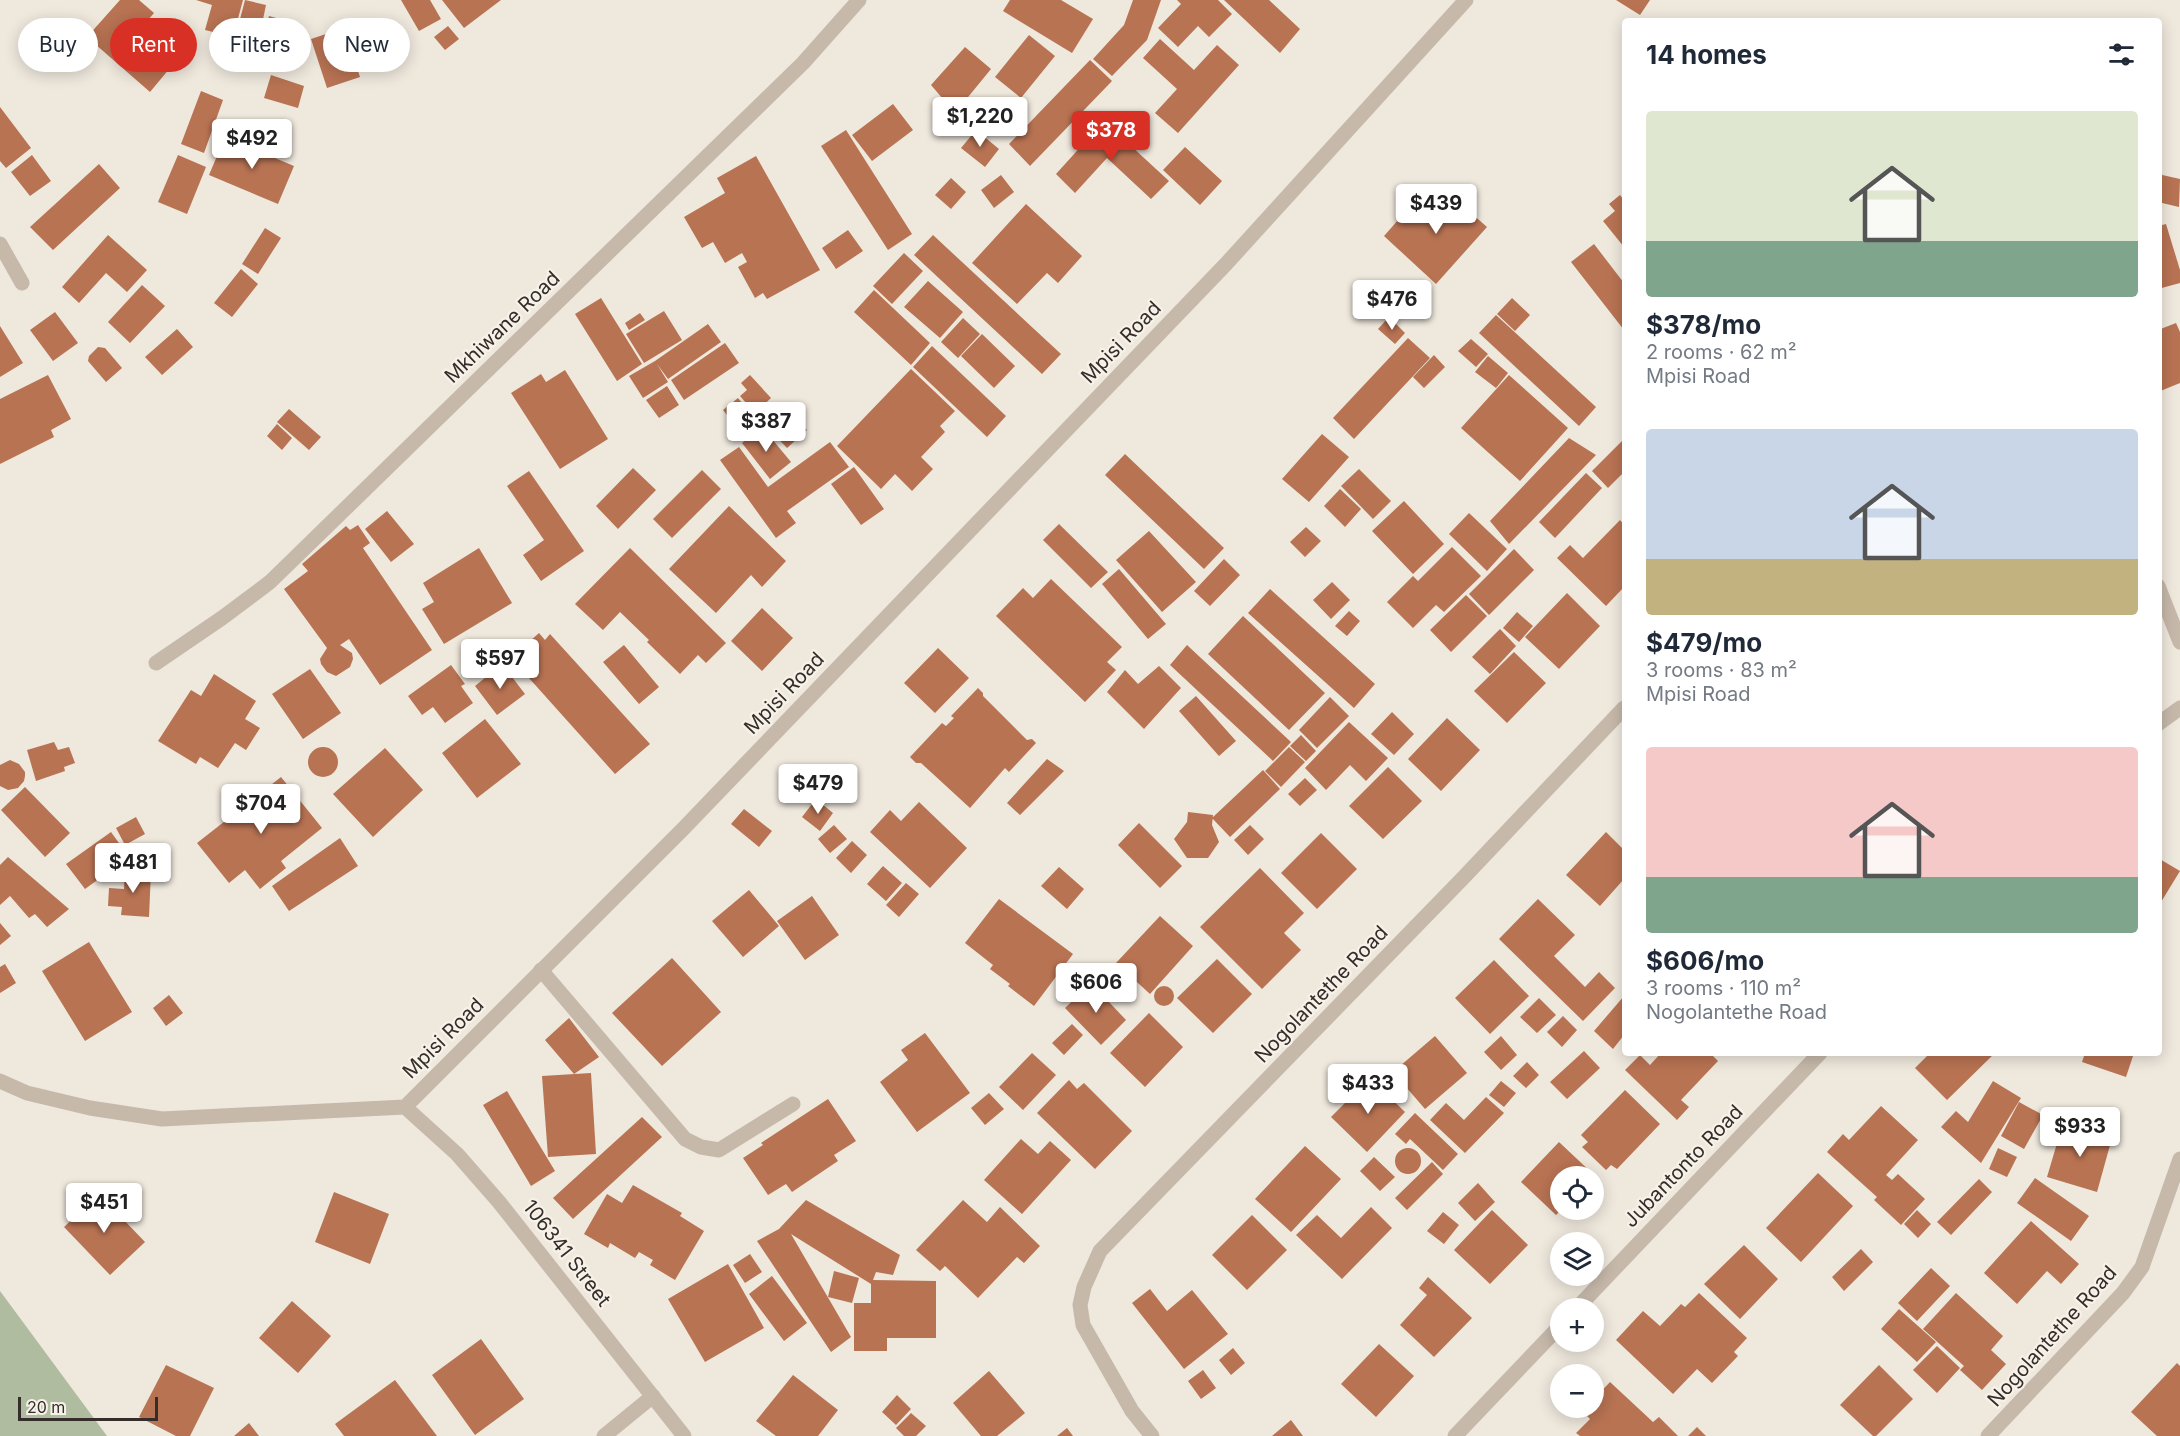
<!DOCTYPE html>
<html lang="en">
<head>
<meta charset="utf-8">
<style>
  :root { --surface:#fff; --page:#f6f6f7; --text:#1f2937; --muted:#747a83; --accent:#d93025 }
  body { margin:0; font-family:Inter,sans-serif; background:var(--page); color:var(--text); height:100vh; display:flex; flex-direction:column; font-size:22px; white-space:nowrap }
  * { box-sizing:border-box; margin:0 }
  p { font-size:20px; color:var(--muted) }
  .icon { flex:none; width:33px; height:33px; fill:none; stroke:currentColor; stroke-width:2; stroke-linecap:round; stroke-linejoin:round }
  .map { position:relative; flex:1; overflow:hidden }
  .details { position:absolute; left:1622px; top:18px; width:540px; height:1038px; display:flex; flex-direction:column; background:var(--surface); border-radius:6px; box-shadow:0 3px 15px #0003 }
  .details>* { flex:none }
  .top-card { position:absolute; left:18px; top:18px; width:570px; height:54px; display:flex; gap:12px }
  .controls { position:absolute; left:1550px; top:1166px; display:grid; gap:12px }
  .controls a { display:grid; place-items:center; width:54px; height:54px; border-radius:50%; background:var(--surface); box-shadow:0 3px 15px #0003; font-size:30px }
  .scale { position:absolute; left:18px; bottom:15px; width:140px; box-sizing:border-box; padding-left:6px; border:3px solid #342d29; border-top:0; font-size:16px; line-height:21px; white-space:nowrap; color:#342d29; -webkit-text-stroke:4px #f7f2e9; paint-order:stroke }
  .price { position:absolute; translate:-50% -51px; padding:0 14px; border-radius:6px; background:#fff; color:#222; font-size:20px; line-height:39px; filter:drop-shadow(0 2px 3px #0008) }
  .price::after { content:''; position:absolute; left:50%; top:36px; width:18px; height:14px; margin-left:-9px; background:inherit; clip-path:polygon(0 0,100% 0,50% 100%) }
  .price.selected { background:var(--accent); color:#fff }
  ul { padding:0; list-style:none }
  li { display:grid; align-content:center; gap:12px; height:318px; padding:0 24px }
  li span { display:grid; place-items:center; height:186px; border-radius:6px; color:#555 }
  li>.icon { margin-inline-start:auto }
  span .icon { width:108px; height:108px; fill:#fffc; stroke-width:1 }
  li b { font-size:26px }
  h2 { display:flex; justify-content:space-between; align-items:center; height:72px; padding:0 24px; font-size:26px }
  .pill { padding:0 21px; border-radius:27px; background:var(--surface); box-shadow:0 3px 15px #0003; font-size:21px; line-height:54px }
  .pill.selected { background:var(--accent); color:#fff }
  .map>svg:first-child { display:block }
</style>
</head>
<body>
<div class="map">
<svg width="2180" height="1436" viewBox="0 0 2180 1436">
  <rect width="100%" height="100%" fill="#efe8dd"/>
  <path fill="#b0bc9f" d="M0 1291 107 1436H0Z"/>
  <path fill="#b87353" d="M120 0H139L154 13 134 36 170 68 150 92 87 37Z
    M196 0H243L233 37 205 30 212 5Z
    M245 0 266 5 261 29 239 23Z
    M401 0H430L441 19 419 31Z
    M442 0H501L464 28Z
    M1010 0H1061L1093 19 1072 53 1003 11Z
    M1133 0H1161L1147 40 1112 76 1093 59 1124 25Z
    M1177 0H1218L1232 14 1209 37 1198 26 1178 47 1158 28 1181 4Z
    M1224 0H1269L1300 29 1280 53Z
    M1616 0H1650L1640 15Z
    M269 16 287 21 284 31 266 26Z
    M448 26 459 39 445 50 434 37Z
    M344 28 360 77 327 88 311 39Z
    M1029 35 1055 56 1021 98 995 77Z
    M1160 39 1194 70 1217 45 1239 65 1178 133 1155 113 1177 89 1143 58Z
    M259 45 278 46 277 71 258 70Z
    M965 47 991 69 955 113 931 85Z
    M1090 60 1112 81 1030 166 1009 144Z
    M271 75 304 86 298 108 264 98Z
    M201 91 223 100 204 153 181 144Z
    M893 104 913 130 872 161 852 135Z
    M0 107 31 148 6 168 0 161Z
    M1104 121 1169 181 1151 199 1107 158 1075 193 1056 174Z
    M846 130 912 234 888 250 821 146Z
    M976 130 999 149 985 167 961 148Z
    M225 137 294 166 278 204 209 175Z
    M1185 147 1222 181 1200 205 1163 170Z
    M32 155 51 181 30 196 11 172Z
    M178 155 206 167 187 214 158 202Z
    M756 156 820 270 767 299 763 293 755 298 738 267 747 262 742 253 725 263 713 242 702 248 684 217 725 193 717 178Z
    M99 164 120 188 53 250 30 227Z
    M2158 174 2180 179 2179 207 2158 202Z
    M1001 175 1014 192 994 208 981 190Z
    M951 178 966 192 951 209 935 195Z
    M1445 190 1487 227 1436 284 1384 236 1414 202 1425 213Z
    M1620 195 1624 200V247L1603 221 1615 211 1609 204Z
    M1026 204 1082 256 1058 283 1047 273 1017 304 972 263Z
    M2166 224 2180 270V283L2158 289V226Z
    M265 228 281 238 258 274 242 264Z
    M848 230 863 251 836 269 822 248Z
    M108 235 147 270 127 292 106 273 79 303 62 287Z
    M933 235 1061 354 1042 374 914 255Z
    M1594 244 1624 283V330L1571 262Z
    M904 253 923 271 892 304 873 286Z
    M241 269 258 284 232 317 214 303Z
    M928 281 963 312 940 338 904 307Z
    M142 285 165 306 130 343 108 322Z
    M874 290 930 343 911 365 854 312Z
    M601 298 642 364 617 381 575 314Z
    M1512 298 1530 315 1515 331 1497 314Z
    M664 311 682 340 644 363 626 334Z
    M55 312 78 343 53 361 30 330Z
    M640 313 645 320 629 330 625 323Z
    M1496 315 1596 407 1579 426 1479 333Z
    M1389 317 1405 333 1395 344 1378 329Z
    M963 318 980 334 958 358 941 342Z
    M2176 323 2180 332V383L2158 392V330Z
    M708 324 721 342 668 379 657 364 668 382 643 398 629 376 655 361Z
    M0 326 23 363 0 377Z
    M177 329 193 347 162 375 145 357Z
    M982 334 1015 366 994 388 961 356Z
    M1408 338 1430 358 1354 439 1333 418Z
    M1471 339 1488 354 1476 367 1458 351Z
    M725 343 739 363 684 400 671 380Z
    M932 346 1006 416 987 437 913 367Z
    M98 347 105 348 122 368 106 382 88 361 89 356Z
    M1434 355 1445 367 1424 388 1413 377Z
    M1488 356 1508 373 1496 388 1475 372Z
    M911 369 955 411 940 426 945 432 921 457 933 469 912 491 895 474 881 489 837 446Z
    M565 370 608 439 560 469 511 393 541 374 546 382Z
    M48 375 71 419 51 430 54 437 0 464V399Z
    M750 375 771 398 755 413 740 396 747 390 741 383Z
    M1509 375 1568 428 1520 481 1461 428Z
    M667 386 679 405 659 418 646 400Z
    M738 398 754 418 739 430 723 410Z
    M289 409 321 437 309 450 277 422Z
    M790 411 807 430 787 448 770 430Z
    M277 424 292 438 282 450 267 436Z
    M762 427 791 462 770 479 742 443Z
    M1322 434 1349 457 1309 502 1282 479Z
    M1569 438 1596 455 1509 544 1490 521Z
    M1624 439V472L1608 488 1592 471Z
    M830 442 849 467 787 511 796 523 776 538 720 460 739 447 768 487Z
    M1125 454 1224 548 1204 569 1105 475Z
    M854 467 884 509 861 525 831 484Z
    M633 468 656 490 618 529 596 506Z
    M1359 469 1391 501 1373 519 1341 486Z
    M702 470 721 489 672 538 653 519Z
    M529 471 584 551 541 581 523 555 544 540 507 486Z
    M1586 473 1602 488 1555 538 1539 522Z
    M1340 489 1361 509 1345 527 1324 506Z
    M1404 501 1444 544 1413 574 1372 531Z
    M729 506 786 561 762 587 751 575 716 613 669 569Z
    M387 511 414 544 391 562 365 529Z
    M1469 513 1507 549 1487 571 1449 534Z
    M1620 520 1624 525V587L1606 606 1557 558 1570 545 1583 558Z
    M1059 524 1108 572 1091 588 1043 540Z
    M358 525 370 543 363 548 432 650 380 685 349 639 340 645 352 653 353 659 350 667 336 676 327 672 321 664 320 659 327 648 284 589 308 571 302 564 346 526 350 530Z
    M1306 527 1321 541 1305 557 1290 542Z
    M1149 531 1196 582 1162 612 1116 560Z
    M1452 547 1481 576 1444 612 1436 605 1413 628 1387 602 1413 576 1418 581Z
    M479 548 512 603 444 644 422 609 434 602 423 583Z
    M630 548 726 643 706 663 698 655 680 674 647 642 649 640 620 612 603 630 575 604Z
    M1514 549 1534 570 1489 615 1469 594Z
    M1224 559 1240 575 1210 606 1194 591Z
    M1119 569 1166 624 1148 639 1102 584Z
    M1051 579 1122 647 1107 662 1116 670 1085 702 996 616 1023 588 1033 598Z
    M1332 582 1350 600 1331 619 1313 600Z
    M1270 589 1375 684 1354 708 1248 613Z
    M1567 593 1600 626 1559 669 1525 637Z
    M1466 595 1487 616 1451 652 1430 630Z
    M762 608 793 638 762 671 731 641Z
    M1349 611 1360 621 1347 636 1335 626Z
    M1517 612 1533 626 1519 642 1503 628Z
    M1243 616 1325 693 1289 730 1208 654Z
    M1500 629 1516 646 1490 674 1472 657Z
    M539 633 545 640 550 634 650 744 615 774 511 658Z
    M624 645 659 687 639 704 603 662Z
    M1187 645 1291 742 1273 761 1170 665Z
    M938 648 969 678 935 713 904 683Z
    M1514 652 1546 683 1507 723 1474 691Z
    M502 664 525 694 497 715 475 686Z
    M451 665 465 684 461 686 473 703 445 723 433 707 422 715 408 696Z
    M1159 666 1181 688 1144 729 1107 692 1125 670 1138 684Z
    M310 669 341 713 303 739 272 694Z
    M214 674 256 701 245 719 260 728 246 750 235 743 218 768 200 757 196 764 158 741 191 690 201 696Z
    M978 688 983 693V696L1027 740 1032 739 1036 743 1009 772 1005 768 970 808 921 763H916L910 757 942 723 946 726 954 718 951 716Z
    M1196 696 1236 741 1219 756 1179 711Z
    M1330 697 1349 716 1317 748 1299 730Z
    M1392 712 1414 734 1394 755 1371 734Z
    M1447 718 1480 750 1441 791 1408 759Z
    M485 719 521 764 477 798 442 753Z
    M1349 722 1388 758 1366 781 1350 765 1326 790 1305 768Z
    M1301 735 1316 751 1306 761 1290 746Z
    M54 742 58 750 69 747 75 763 64 767 65 771 36 781 27 750Z
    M308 762a15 15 0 1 1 30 0a15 15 0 1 1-30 0Z
    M1289 747 1305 762 1281 787 1265 771Z
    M385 748 423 790 373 837 333 794Z
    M1047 759 1064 771 1020 815 1007 803Z
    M10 760 19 764 25 772V776L24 781 18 788 8 790 0 786V765Z
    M1388 767 1422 801 1383 839 1349 806Z
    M1263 770 1280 789 1230 837 1212 818Z
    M281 777 322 828 281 861 286 868 260 889 245 870 229 883 197 843Z
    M1305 778 1317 790 1300 806 1288 794Z
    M25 787 70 833 45 857 1 810Z
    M816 799 833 813 820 831 802 817Z
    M919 802 967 848 930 888 870 832 890 810 901 821Z
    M744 809 772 831 759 847 731 824Z
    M1188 812 1213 815 1212 825 1219 842 1208 858H1187L1174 839 1187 822Z
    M136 817 145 834 125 845 116 828Z
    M1139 823 1182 866 1160 888 1118 845Z
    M834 825 847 839 830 853 818 839Z
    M1250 825 1264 839 1248 855 1234 840Z
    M111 832 129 857 85 889 66 864Z
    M1606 832 1624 850V879L1600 906 1566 875Z
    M1321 833 1357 869 1317 909 1281 873Z
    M340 838 358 866 289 911 272 886Z
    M852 841 867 855 851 873 836 858Z
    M8 857 69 909 47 927 35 914 29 918 10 896 0 905V865Z
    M2158 858 2180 871 2158 907Z
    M883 866 902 883 886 901 867 884Z
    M1059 867 1084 889 1067 909 1041 886Z
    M1260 868 1304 913 1284 933 1301 950 1262 989 1200 927Z
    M125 869 151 871 149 917 121 915 122 907 108 906 109 888 124 889Z
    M906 883 919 894 899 917 886 905Z
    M749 890 779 926 743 957 712 921Z
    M812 896 839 935 805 960 777 921Z
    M999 899 1073 954 1034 1006 1008 986 1010 984 990 969 993 965 965 943Z
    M1538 899 1575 935 1554 956 1585 987 1599 972 1615 988 1583 1021 1499 939Z
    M1160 916 1193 946 1150 994 1116 963Z
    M0 923 11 936 0 945Z
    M89 942 132 1012 85 1041 42 971Z
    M672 958 721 1012 662 1066 612 1013Z
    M1217 959 1252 994 1213 1033 1177 998Z
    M1494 960 1529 996 1490 1034 1455 998Z
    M5 964 16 983 0 993V967Z
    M1091 983 1126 1020 1101 1045 1065 1008Z
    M1154 996a10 10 0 1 1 20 0a10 10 0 1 1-20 0Z
    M169 995 183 1013 166 1026 153 1008Z
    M1624 996V1035L1613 1049 1594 1031Z
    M1539 998 1556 1015 1537 1033 1520 1017Z
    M1149 1013 1183 1047 1145 1087 1110 1053Z
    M1563 1016 1577 1030 1562 1047 1547 1032Z
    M569 1018 599 1057 574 1074 545 1040Z
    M1072 1024 1083 1035 1064 1055 1052 1043Z
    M925 1033 970 1093 917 1132 880 1082 908 1060 901 1050Z
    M1435 1036 1467 1073 1425 1109 1393 1072Z
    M1501 1036 1517 1055 1501 1070 1484 1052Z
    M1584 1051 1600 1068 1567 1099 1550 1082Z
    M1032 1053 1056 1075 1023 1110 999 1087Z
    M1661 1053H1710L1718 1061 1681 1100 1689 1107 1677 1120 1625 1070 1640 1055 1650 1065Z
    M1930 1053H1995L1947 1100 1915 1068Z
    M2085 1053H2134L2126 1077 2082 1062Z
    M1527 1062 1539 1075 1526 1088 1513 1076Z
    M591 1073 596 1154 548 1157 542 1076Z
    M1370 1078 1405 1112 1367 1152 1331 1117Z
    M1069 1080 1077 1089 1084 1083 1132 1131 1095 1169 1037 1113Z
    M1501 1081 1516 1093 1504 1107 1489 1095Z
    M1993 1081 2021 1098 1981 1163 1941 1127 1956 1111 1968 1122Z
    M1625 1090 1660 1124 1617 1169 1611 1165 1606 1170 1582 1147 1588 1142 1581 1135Z
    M507 1091 555 1171 531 1186 483 1105Z
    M989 1093 1004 1109 985 1125 971 1108Z
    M1486 1097 1504 1113 1465 1153 1430 1120 1446 1103 1464 1120Z
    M828 1099 856 1141 834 1155 838 1161 792 1192 786 1184 768 1195 743 1158 763 1145 761 1143Z
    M2019 1102 2043 1115 2024 1149 2001 1136Z
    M1881 1106 1918 1140 1886 1175 1892 1180 1898 1174 1925 1199 1901 1225 1874 1200 1877 1197 1827 1152 1843 1134 1849 1140Z
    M1415 1113 1458 1154 1443 1170 1410 1139 1406 1144 1395 1134Z
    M642 1117 662 1137 573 1219 553 1198Z
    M2063 1123 2112 1138 2097 1192 2047 1177Z
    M1021 1139 1038 1154 1050 1141 1071 1160 1022 1214 984 1180Z
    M1559 1142 1593 1174 1560 1176V1209H1562L1556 1215 1521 1182Z
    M1305 1146 1341 1179 1291 1232 1255 1199Z
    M1395 1161a13 13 0 1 1 26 0a13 13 0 1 1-26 0Z
    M1998 1148 2017 1157 2007 1177 1989 1169Z
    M1374 1157 1395 1177 1380 1191 1360 1171Z
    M1432 1162 1443 1174 1407 1210 1395 1198Z
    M1818 1173 1853 1206 1801 1262 1766 1228Z
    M2035 1178 2089 1216 2071 1241 2017 1203Z
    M1979 1179 1992 1192 1951 1235 1937 1222Z
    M1478 1183 1495 1202 1475 1221 1458 1203Z
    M633 1185 682 1213 680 1216 704 1231 675 1280 650 1265 653 1260 639 1252 635 1258 610 1243 608 1248 584 1234 607 1194 622 1203Z
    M334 1192 389 1214 370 1264 315 1242Z
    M99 1194 145 1242 110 1275 64 1227Z
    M806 1200 900 1255 893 1275 876 1272 873 1280 936 1281V1338H887V1351H854V1303H871V1284L791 1234 851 1337 831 1352 757 1241 779 1229Z
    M963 1200 987 1222 1000 1207 1040 1246 1024 1263 1017 1257 978 1298 945 1266 940 1271 916 1250Z
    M1371 1207 1392 1228 1342 1279 1296 1235 1317 1215 1341 1238Z
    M1492 1210 1528 1245 1490 1284 1454 1250Z
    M1917 1210 1931 1224 1918 1238 1904 1224Z
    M1443 1212 1459 1225 1444 1244 1427 1231Z
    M1252 1215 1287 1250 1247 1290 1212 1255Z
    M2031 1221 2079 1264 2061 1284 2047 1271 2017 1304 1984 1273Z
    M1744 1245 1778 1279 1740 1319 1704 1284Z
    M1861 1249 1873 1262 1844 1291 1832 1277Z
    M750 1254 762 1272 745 1283 733 1265Z
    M728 1264 764 1328 705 1362 668 1299Z
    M1931 1268 1950 1286 1917 1321 1898 1303Z
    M834 1271 859 1278 852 1303 828 1297Z
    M772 1276 807 1323 784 1341 749 1294Z
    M1428 1277 1472 1318 1434 1357 1400 1325 1427 1295 1419 1288Z
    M1150 1289 1167 1311 1192 1290 1228 1334 1184 1369 1132 1303Z
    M1699 1293 1747 1338 1734 1352 1738 1356 1712 1383 1697 1369 1673 1394 1616 1340 1643 1311 1660 1326 1681 1304 1685 1307Z
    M1956 1293 2003 1336 1991 1350 2006 1364 1982 1390 1960 1370 1964 1366 1923 1329Z
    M292 1301 331 1336 298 1373 259 1338Z
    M1899 1309 1936 1342 1917 1362 1881 1329Z
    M481 1339 524 1399 475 1435 432 1375Z
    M1379 1344 1414 1376 1376 1417 1341 1384Z
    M1937 1346 1960 1368 1937 1393 1913 1370Z
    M1233 1348 1245 1363 1231 1375 1219 1360Z
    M2177 1363 2180 1366V1436H2157L2131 1412Z
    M166 1365 214 1388 190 1436H176L139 1417Z
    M1879 1365 1913 1399 1876 1436H1873L1840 1405Z
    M1203 1370 1216 1388 1201 1399 1188 1381Z
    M989 1371 1025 1413 997 1436H981L953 1403Z
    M793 1375 838 1410 818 1436H776L756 1421Z
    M395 1380 437 1436H344L335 1424Z
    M1610 1382 1653 1422 1659 1417 1678 1436H1580L1576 1433 1590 1419 1582 1411 1586 1407H1593V1400Z
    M897 1395 911 1409 896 1425 882 1412Z
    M911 1413 926 1426 916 1436H904L896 1428Z
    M1291 1420 1303 1436H1272Z
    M249 1423 259 1436H234Z
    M1697 1427 1706 1436H1688Z
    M1067 1428 1073 1436H1057Z"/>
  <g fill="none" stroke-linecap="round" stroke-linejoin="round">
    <path stroke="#c6b9aa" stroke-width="15" d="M0 244 22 283
      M541 970 685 1139 701 1147 719 1150 793 1104"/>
    <path stroke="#c6b9aa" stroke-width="15" d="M2158 586 2180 642
      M156 663 222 618 270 582 803 63 859 0
      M2158 724 2180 708
      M0 1081 27 1093 90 1108 162 1119 405 1107 683 829 1226 264 1466 0
      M405 1107 457 1154 499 1202 684 1436
      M1577 1308 1820 1053
      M604 1436 653 1396
      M1152 1436 1132 1411 1083 1325 1080 1305 1084 1287 1100 1251 1463 878 1624 708
      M1455 1436 1560 1326
      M1988 1436 2123 1293 2142 1267 2180 1159"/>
  </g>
  <g text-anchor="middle" stroke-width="4.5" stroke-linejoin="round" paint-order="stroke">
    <g font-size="20" fill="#342d29" stroke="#f7f2e9">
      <text transform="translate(502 327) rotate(-44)" y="7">Mkhiwane Road</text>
      <text transform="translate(1121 342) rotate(-46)" y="7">Mpisi Road</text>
      <text transform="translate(784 693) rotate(-46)" y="7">Mpisi Road</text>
      <text transform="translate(1321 994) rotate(-46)" y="7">Nogolantethe Road</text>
      <text transform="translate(443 1038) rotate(-45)" y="7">Mpisi Road</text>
      <text transform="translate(1683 1166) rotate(-46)" y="7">Jubantonto Road</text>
      <text transform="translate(567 1253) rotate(52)" y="7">106341 Street</text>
      <text transform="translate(2052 1336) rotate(-48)" y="7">Nogolantethe Road</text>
    </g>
  </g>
</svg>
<div class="controls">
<a><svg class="icon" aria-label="locate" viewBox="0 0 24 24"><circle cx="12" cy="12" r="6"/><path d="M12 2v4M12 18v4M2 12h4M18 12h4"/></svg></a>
<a><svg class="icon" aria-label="layers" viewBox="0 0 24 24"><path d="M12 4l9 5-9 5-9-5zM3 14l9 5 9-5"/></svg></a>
<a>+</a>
<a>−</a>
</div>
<div class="scale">20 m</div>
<b class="price" style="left:980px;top:148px">$1,220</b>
<b class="price selected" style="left:1111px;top:162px">$378</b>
<b class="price" style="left:252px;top:170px">$492</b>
<b class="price" style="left:1436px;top:235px">$439</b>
<b class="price" style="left:1392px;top:331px">$476</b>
<b class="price" style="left:766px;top:453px">$387</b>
<b class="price" style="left:500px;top:690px">$597</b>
<b class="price" style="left:818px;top:815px">$479</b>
<b class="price" style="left:261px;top:835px">$704</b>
<b class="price" style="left:133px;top:894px">$481</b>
<b class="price" style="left:1096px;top:1014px">$606</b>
<b class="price" style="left:1368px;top:1115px">$433</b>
<b class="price" style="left:2080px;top:1158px">$933</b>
<b class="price" style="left:104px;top:1234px">$451</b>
<div class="top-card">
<a class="pill">Buy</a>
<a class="pill selected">Rent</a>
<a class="pill">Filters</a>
<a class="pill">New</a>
</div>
<section class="details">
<h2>14 homes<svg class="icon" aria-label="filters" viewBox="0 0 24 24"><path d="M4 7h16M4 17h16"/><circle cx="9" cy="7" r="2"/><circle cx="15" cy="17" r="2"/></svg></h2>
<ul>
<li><span style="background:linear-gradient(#dfe7d0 70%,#7fa58c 0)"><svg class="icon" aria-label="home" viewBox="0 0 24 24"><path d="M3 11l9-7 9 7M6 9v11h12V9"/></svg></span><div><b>$378/mo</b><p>2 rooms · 62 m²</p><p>Mpisi Road</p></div></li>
<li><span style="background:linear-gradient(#c9d6e8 70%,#c2b280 0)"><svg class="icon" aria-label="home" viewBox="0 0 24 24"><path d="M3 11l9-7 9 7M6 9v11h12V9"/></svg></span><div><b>$479/mo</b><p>3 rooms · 83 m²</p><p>Mpisi Road</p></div></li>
<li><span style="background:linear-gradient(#f6c9c9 70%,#7fa58c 0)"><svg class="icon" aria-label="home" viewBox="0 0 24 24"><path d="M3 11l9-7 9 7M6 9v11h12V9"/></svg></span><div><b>$606/mo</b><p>3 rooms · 110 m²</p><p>Nogolantethe Road</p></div></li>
</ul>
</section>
</div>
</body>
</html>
